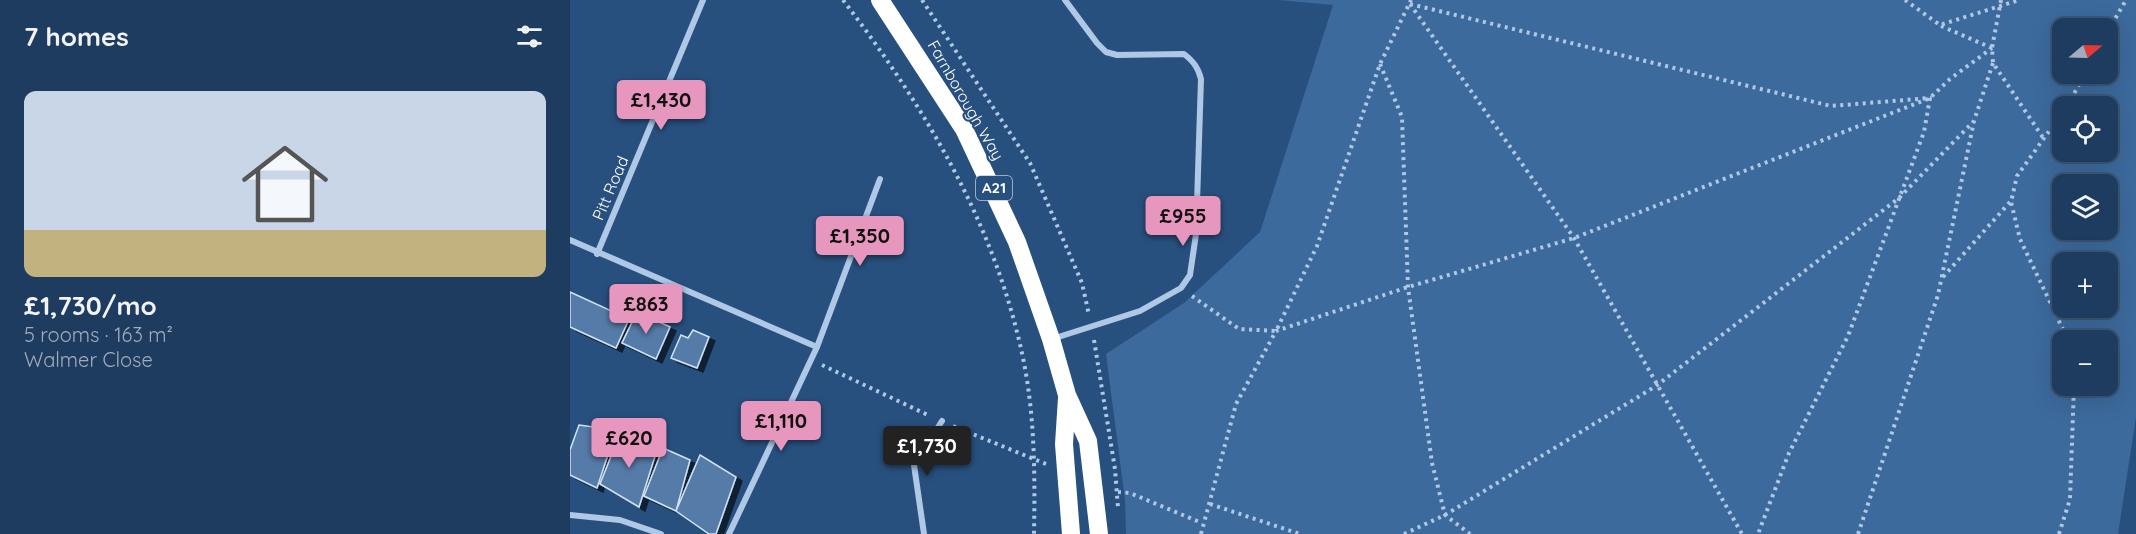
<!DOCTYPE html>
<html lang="en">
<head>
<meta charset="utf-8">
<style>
  :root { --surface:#1e3c5f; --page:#264365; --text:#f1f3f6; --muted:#a1adbd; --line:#3c5674; --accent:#e797bd }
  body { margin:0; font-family:Quicksand,sans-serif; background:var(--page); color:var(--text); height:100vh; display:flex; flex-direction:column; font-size:22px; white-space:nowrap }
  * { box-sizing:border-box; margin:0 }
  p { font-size:20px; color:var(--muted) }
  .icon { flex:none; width:33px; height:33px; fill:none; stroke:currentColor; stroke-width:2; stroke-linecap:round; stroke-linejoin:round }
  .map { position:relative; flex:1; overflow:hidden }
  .drawer { display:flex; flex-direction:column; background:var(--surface); width:570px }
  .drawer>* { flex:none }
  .needle { width:39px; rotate:71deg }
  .tools { position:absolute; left:1482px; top:18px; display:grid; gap:12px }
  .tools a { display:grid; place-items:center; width:66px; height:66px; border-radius:12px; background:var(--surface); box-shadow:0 6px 24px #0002,0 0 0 2px var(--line); font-size:30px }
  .price { position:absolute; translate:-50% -51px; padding:0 14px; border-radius:6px; background:var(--accent); color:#111; font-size:20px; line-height:39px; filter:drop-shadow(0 2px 3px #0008) }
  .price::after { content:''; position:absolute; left:50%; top:36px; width:18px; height:14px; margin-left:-9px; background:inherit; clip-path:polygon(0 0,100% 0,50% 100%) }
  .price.selected { background:#222; color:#fff }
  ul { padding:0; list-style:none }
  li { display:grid; align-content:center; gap:12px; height:318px; padding:0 24px }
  li span { display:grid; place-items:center; height:186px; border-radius:12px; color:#555 }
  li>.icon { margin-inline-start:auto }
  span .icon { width:108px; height:108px; fill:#fffc; stroke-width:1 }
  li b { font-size:26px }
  h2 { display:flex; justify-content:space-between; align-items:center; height:72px; padding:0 24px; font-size:26px }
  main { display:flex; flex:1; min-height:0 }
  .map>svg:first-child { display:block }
</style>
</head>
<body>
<main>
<section class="drawer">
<h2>7 homes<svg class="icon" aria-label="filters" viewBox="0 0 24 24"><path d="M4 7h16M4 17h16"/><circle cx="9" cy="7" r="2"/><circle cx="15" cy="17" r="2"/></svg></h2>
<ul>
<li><span style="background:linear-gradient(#c9d6e8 75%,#c2b280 0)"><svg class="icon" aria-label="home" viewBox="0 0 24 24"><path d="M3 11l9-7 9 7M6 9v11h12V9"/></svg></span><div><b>£1,730/mo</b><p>5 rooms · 163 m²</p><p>Walmer Close</p></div></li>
</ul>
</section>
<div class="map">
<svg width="1566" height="534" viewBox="0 0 1566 534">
  <defs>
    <filter id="shadow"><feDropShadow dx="6" dy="4" stdDeviation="0" flood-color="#0009"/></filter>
  </defs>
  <rect width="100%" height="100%" fill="#28507f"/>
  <path fill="#3c6a9c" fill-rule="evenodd" d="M709 0H1566V417L1548 534H556L555 500 536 354 614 303 690 232 763 5ZM1492 28H1538V74H1492ZM1492 106H1538V152H1492ZM1492 184H1538V230H1492ZM1492 262H1538V308H1492ZM1492 340H1538V386H1492Z"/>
  <path fill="#547ca9" stroke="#d1e2f4" stroke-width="1.5" filter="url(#shadow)" d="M0 292 59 319 46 348 0 327Z
    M67 312 100 327 86 359 52 343Z
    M123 330 139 337 127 368 101 358 111 335 118 338Z
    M9 425 46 430 27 488 0 475V450Z
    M50 434 87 450 69 507 30 484Z
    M93 448 120 460 106 511 74 496Z
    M130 455 166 477 146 534H139L106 511Z"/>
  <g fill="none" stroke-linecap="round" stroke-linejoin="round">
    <path stroke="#aec8e5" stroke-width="4" stroke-dasharray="3 4.5" stroke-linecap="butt" d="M273 0C355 107 425 224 453 358 465 416 465 475 464 534
      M352 0 460 163 512 283 519 315
      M1335 0 1370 25 1449 0
      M1431 0 1422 48 1423 63 1474 139
      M840 4 1261 106 1360 98 1354 132 1278 336 1219 453 1188 534
      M840 4 1004 238 1172 534
      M1371 26 1422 48
      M1538 31 1556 0
      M810 64 832 117 838 287 862 463 875 515 900 534
      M1497 106 1515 74
      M1492 113 1447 176 1441 202 1450 239 1498 340
      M1373 277 1440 202
      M622 296 669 329 706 331 747 246 810 64 841 0
      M524 340 545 469 548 508
      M252 365 360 416
      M383 426 476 464
      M548 492 560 493 632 523
      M640 504 730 534
      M631 534 666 404 706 331 838 287 1004 238 1360 98 1380 79 1422 48
      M834 534 875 515 1086 386 1329 198 1404 121
      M1288 534 1368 295 1404 121 1423 63
      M1489 534 1500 499 1504 386"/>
    <path stroke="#aec8e5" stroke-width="6" d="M0 240 247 347
      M27 254 133 0
      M482 339 570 311 611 288 620 275 626 234 631 79C628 67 623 61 614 54L547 55 536 52 527 43 495 0
      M0 515 50 520 91 534
      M159 534 247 347 310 179
      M354 534 344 465 372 421"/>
    <path stroke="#fff" stroke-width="18" d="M310 0 394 129 447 242 481 339 497 395 518 441 529 534
      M497 398 494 444 501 534"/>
  </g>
  <g text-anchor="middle" stroke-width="4.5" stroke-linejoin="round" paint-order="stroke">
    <rect fill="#28507f" stroke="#becad9" stroke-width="1.5" x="406" y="176" width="36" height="24" rx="4.5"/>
    <g font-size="15" font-weight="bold" fill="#fff">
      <text x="424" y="193">A21</text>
    </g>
    <g font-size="16" fill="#fff" stroke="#28507f">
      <text transform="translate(396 100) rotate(60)" y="6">Farnborough Way</text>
      <text transform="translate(40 188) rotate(-67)" y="6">Pitt Road</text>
    </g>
  </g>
</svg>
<div class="tools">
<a><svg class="needle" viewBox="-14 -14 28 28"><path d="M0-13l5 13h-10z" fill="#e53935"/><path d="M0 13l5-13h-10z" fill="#a1adbd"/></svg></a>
<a><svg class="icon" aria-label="locate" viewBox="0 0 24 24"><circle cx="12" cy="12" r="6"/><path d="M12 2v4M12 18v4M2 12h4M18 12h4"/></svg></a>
<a><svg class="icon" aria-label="layers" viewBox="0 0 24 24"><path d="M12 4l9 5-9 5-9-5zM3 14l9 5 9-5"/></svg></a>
<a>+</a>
<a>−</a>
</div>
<b class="price" style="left:91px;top:131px">£1,430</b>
<b class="price" style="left:613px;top:247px">£955</b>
<b class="price" style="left:290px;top:267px">£1,350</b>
<b class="price" style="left:76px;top:335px">£863</b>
<b class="price" style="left:211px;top:452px">£1,110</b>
<b class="price" style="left:59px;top:469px">£620</b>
<b class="price selected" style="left:357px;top:477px">£1,730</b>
</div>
</main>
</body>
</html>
